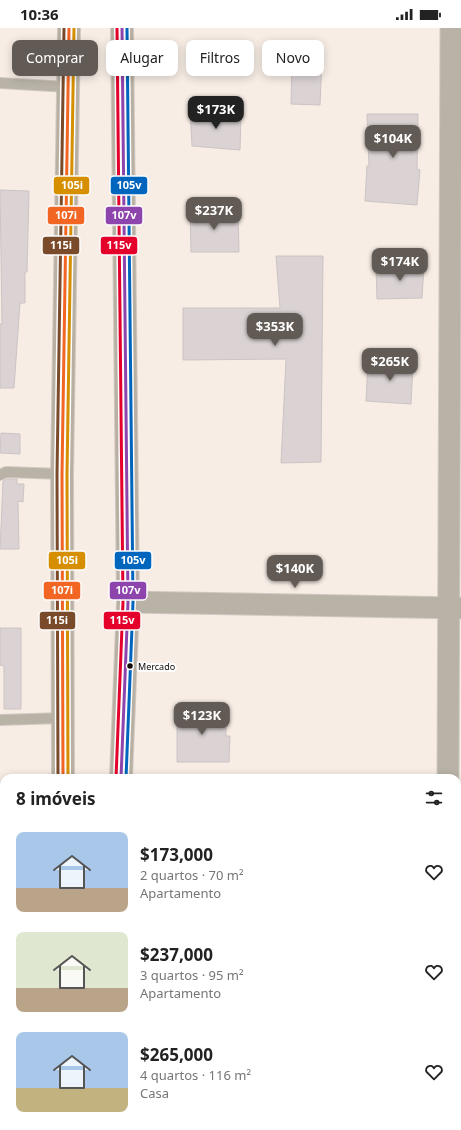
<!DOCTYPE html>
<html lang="pt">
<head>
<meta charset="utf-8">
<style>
  :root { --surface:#fff; --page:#f6f6f6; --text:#222; --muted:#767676; --accent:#625a54 }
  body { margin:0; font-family:"Noto Sans",sans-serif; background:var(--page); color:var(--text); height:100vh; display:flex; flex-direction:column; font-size:15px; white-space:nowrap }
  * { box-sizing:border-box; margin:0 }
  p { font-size:13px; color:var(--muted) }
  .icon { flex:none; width:22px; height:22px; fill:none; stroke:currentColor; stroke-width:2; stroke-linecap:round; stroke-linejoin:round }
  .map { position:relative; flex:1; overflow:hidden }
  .details { position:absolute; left:0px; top:746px; width:461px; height:356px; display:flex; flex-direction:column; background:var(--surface); border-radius:12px 12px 0 0; box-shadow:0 2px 10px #0003 }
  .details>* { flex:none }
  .guide { position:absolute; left:12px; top:12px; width:437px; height:36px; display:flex; gap:8px }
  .price { position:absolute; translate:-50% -34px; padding:0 9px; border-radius:8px; background:var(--accent); color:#fff; font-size:13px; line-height:26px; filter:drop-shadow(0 1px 2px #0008) }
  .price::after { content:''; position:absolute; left:50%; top:24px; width:12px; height:9px; margin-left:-6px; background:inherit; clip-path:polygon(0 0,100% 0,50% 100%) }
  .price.selected { background:#222; color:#fff }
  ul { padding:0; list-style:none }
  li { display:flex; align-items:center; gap:12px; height:100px; padding:0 16px }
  li span { display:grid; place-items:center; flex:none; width:112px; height:80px; border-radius:8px; color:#555 }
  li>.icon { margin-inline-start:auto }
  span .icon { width:48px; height:48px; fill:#fffc; stroke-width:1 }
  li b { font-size:17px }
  h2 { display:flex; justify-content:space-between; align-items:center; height:48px; padding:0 16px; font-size:17px }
  .tag { padding:0 14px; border-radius:8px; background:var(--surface); box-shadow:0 2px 10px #0003; font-size:14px; line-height:36px }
  .tag.selected { background:var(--accent); color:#fff }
  .status { display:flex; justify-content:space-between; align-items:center; height:28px; padding:0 20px; background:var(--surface); direction:ltr }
  .status svg { height:11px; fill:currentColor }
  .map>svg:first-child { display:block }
</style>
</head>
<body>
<div class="status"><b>10:36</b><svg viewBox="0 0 49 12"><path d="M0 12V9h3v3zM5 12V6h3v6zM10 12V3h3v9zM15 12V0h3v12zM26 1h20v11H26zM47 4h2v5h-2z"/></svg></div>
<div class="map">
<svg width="461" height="1102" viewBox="0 0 461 1102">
  <rect width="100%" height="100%" fill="#f7ede5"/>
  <path fill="#dad2d3" stroke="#ccc4c4" d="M292 30 322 31 320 77 291 76Z
    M190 82 241 85 240 122 192 118Z
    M367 86H418L417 141 420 142 417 177 365 173 367 138H369Z
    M0 162 29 163 27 244H25V275H20L14 360H0V296H2Z
    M190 182H238L239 224H191Z
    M276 228H323L321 434 281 435 286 331 183 332V280H280Z
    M424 238 422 270 377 271 376 239Z
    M368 333 413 336 411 376 366 373Z
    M1 405 20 406V426L0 425Z
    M7 451H17V456H24L23 474 18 473 19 521H0L3 453Z
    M0 600H21V681H4V638L0 637Z
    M177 681H226V708H230L229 734H177Z"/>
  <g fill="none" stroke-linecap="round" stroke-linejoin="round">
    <defs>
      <path id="service" d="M0 55 68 59
        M0 447 6 444 62 446
        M0 692 63 690"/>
      <path id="minor" d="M128 574 461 580
        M448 750 451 0
        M0 1039H4
        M446 1102V1098"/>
      <path id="trunk" d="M63 750 62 446 69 0
        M121 750 128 574 122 0
        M61 1102 62 1098
        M118 1102V1098"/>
    </defs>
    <use href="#service" stroke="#d1c9c3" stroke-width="12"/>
    <use href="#minor" stroke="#d1c9c3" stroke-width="23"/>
    <use href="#trunk" stroke="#d1c9c3" stroke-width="24"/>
    <use href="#service" stroke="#b8b3a6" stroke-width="10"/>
    <use href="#minor" stroke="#b8b3a6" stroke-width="21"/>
    <use href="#trunk" stroke="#b8b0a2" stroke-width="22"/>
    <defs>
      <path id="bus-1" d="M121 750 128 574 122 0"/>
      <path id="bus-2" d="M126 750 133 574 127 0"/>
      <path id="bus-3" d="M116 750 123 574 117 0"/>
      <path id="bus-4" d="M63 750 62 446 69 0"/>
      <path id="bus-5" d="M68 750 67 446 74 0"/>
      <path id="bus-6" d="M58 750 57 446 64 0"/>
    </defs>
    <use href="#bus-1" stroke="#fdfdfd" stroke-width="6"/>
    <use href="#bus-2" stroke="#fdfdfd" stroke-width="6"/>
    <use href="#bus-3" stroke="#fdfdfd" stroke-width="6"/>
    <use href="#bus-4" stroke="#fdfdfd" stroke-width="6"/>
    <use href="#bus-5" stroke="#fdfdfd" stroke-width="6"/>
    <use href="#bus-6" stroke="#fdfdfd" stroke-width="6"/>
    <use href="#bus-1" stroke="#8e44ad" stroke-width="3"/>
    <use href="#bus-2" stroke="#0065bd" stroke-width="3"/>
    <use href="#bus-3" stroke="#e4002b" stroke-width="3"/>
    <use href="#bus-4" stroke="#f26522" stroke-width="3"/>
    <use href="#bus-5" stroke="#d58f01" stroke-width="3"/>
    <use href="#bus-6" stroke="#7a4b2a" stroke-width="3"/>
  </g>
  <circle fill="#120b06" stroke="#fdfdfd" stroke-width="1.5" cx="130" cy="638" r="3.5"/>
  <g text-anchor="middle" stroke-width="4" stroke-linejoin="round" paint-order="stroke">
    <g font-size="9" fill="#120b06" stroke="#fdfdfd" text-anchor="start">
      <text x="138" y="642">Mercado</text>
    </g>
  </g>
  <g stroke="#fdfdfd" stroke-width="1.5">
    <rect x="53" y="148" width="37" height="19" rx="4" fill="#d58f01"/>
    <rect x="110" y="148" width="38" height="19" rx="4" fill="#0065bd"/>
    <rect x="47" y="178" width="38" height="19" rx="4" fill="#f26522"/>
    <rect x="105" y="178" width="38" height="19" rx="4" fill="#8e44ad"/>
    <rect x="42" y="208" width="38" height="19" rx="4" fill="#7a4b2a"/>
    <rect x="100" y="208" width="38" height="19" rx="4" fill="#e4002b"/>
    <rect x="48" y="523" width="38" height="19" rx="4" fill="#d58f01"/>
    <rect x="114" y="523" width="38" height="19" rx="4" fill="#0065bd"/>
    <rect x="43" y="553" width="38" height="19" rx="4" fill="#f26522"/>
    <rect x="109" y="553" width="38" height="19" rx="4" fill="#8e44ad"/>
    <rect x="39" y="583" width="37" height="19" rx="4" fill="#7a4b2a"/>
    <rect x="103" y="583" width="38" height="19" rx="4" fill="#e4002b"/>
  </g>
  <g font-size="11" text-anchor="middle" font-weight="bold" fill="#fff">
    <text x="72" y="161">105i</text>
    <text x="129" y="161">105v</text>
    <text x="66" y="191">107i</text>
    <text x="124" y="191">107v</text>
    <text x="61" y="221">115i</text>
    <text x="119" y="221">115v</text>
    <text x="67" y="536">105i</text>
    <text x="133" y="536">105v</text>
    <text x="62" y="566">107i</text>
    <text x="128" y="566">107v</text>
    <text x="57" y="596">115i</text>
    <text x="122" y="596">115v</text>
  </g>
</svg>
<b class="price selected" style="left:216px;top:102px">$173K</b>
<b class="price" style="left:393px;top:131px">$104K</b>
<b class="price" style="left:214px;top:203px">$237K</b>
<b class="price" style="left:400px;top:254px">$174K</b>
<b class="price" style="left:275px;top:319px">$353K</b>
<b class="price" style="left:390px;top:354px">$265K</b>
<b class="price" style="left:295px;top:561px">$140K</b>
<b class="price" style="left:202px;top:708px">$123K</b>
<div class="guide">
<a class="tag selected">Comprar</a>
<a class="tag">Alugar</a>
<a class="tag">Filtros</a>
<a class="tag">Novo</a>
</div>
<section class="details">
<h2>8 imóveis<svg class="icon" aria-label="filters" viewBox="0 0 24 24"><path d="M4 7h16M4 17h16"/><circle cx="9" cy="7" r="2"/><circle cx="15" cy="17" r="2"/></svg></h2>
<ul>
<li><span style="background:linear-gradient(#a9c7e8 70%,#b9a48a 0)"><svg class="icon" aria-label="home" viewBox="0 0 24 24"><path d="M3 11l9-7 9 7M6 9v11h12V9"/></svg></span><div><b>$173,000</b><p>2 quartos · 70 m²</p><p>Apartamento</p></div><svg class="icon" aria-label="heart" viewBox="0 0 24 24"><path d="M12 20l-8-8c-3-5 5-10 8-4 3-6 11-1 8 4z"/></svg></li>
<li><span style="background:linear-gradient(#dfe7d0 70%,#b9a48a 0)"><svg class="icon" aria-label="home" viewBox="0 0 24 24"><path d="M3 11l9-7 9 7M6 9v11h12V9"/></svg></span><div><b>$237,000</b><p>3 quartos · 95 m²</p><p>Apartamento</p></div><svg class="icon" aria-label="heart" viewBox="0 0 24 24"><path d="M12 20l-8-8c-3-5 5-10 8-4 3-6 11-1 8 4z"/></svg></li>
<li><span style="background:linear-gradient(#a9c7e8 70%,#c2b280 0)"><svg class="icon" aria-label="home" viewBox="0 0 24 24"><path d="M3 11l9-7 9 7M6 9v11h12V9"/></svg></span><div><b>$265,000</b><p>4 quartos · 116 m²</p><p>Casa</p></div><svg class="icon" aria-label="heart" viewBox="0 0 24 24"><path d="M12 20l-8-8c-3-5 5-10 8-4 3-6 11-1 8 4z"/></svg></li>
</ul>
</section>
</div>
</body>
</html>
